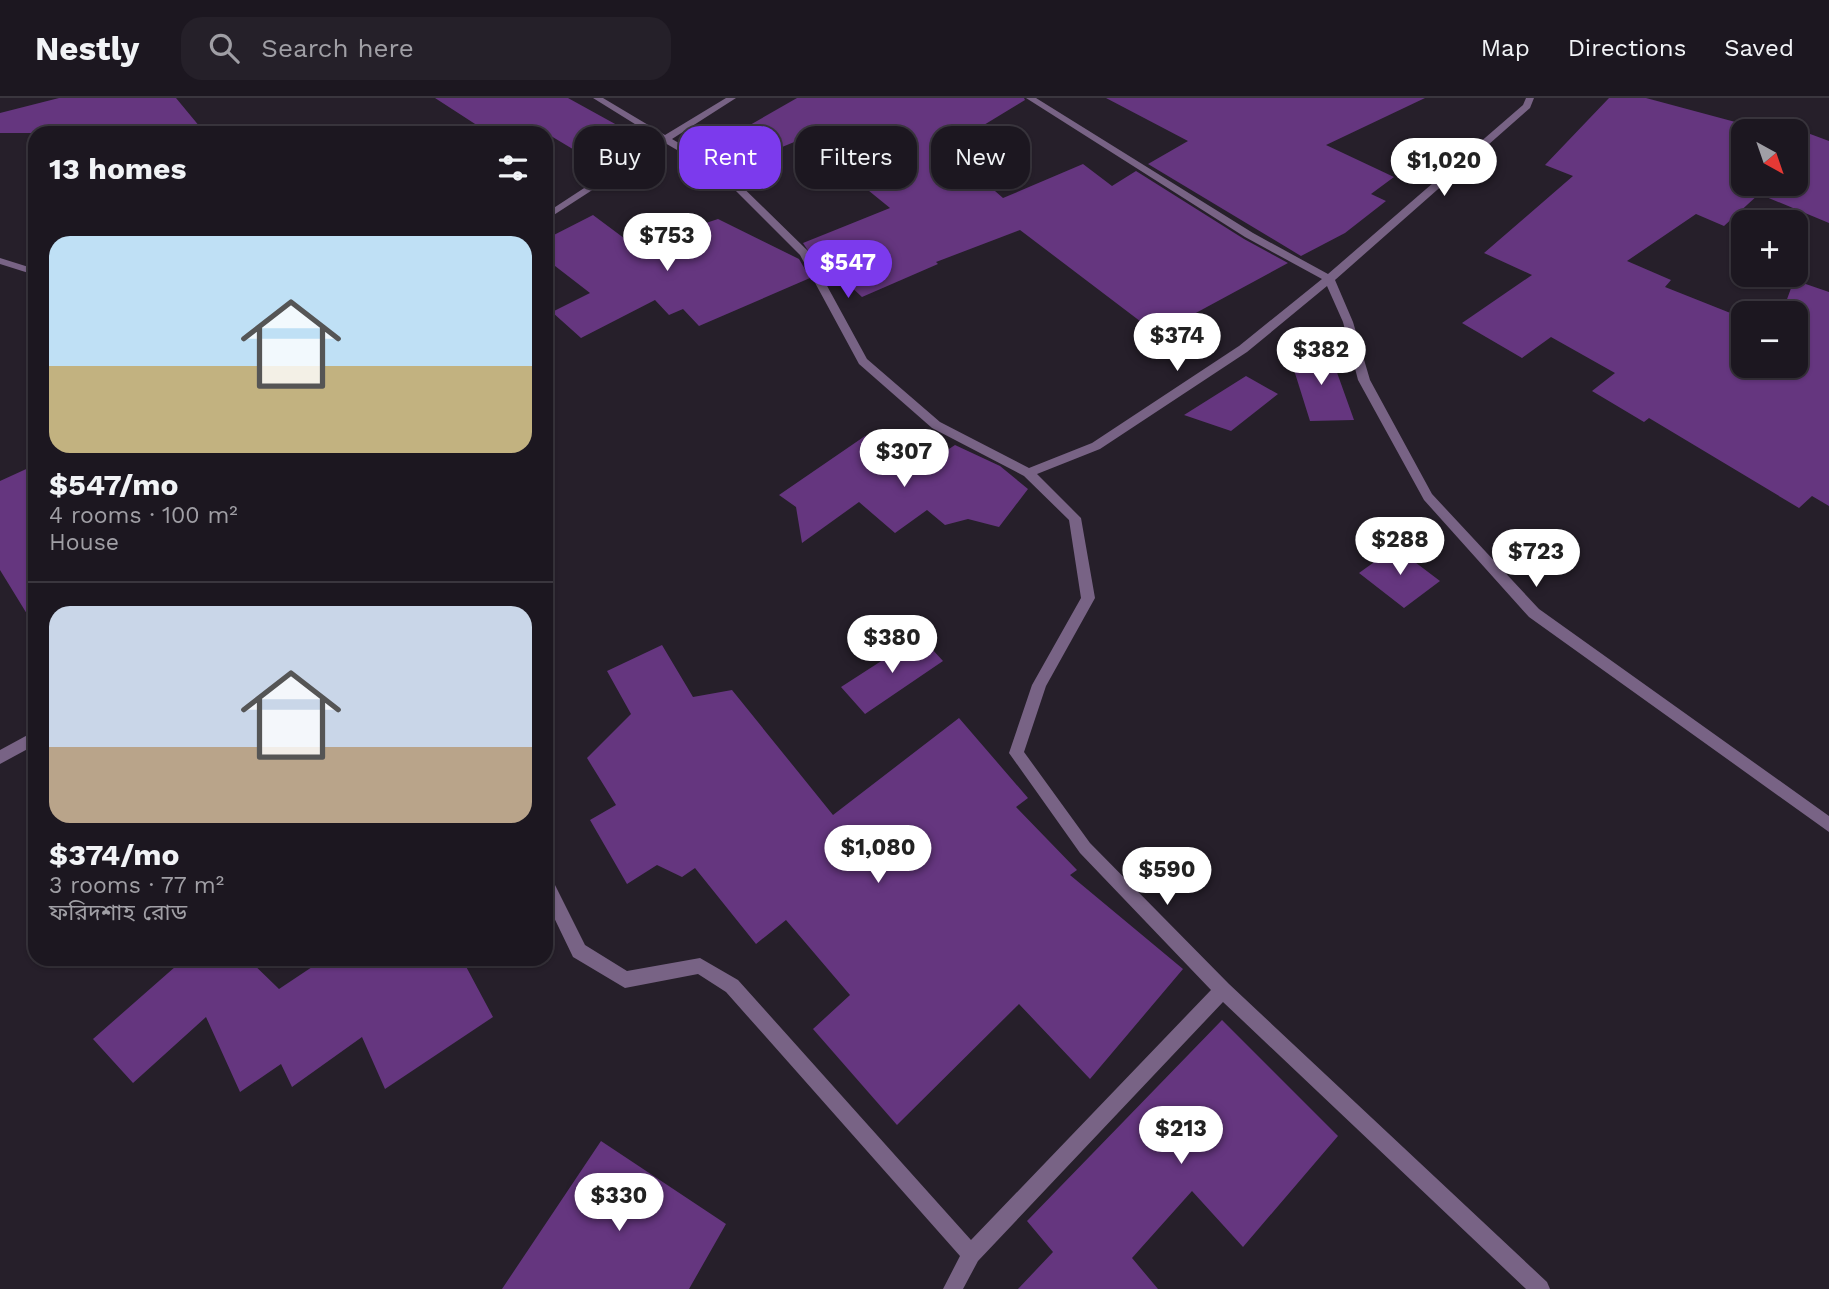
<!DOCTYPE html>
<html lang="en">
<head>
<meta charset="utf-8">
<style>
  :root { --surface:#1c1720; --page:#252029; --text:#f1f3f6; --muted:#a09fa5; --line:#3a363e; --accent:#7c3aed }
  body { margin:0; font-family:"Work Sans","Noto Sans Bengali",sans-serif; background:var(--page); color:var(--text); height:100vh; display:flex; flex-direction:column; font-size:26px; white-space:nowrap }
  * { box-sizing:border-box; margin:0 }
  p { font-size:23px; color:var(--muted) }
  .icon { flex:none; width:38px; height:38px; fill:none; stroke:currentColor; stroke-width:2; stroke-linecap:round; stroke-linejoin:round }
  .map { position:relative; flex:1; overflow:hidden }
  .panel { position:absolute; left:28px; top:28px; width:525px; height:840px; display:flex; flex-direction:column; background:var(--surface); border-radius:21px; box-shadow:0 2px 5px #0004,0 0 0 2px var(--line) }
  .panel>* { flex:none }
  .banner { position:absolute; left:574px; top:28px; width:665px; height:63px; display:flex; gap:14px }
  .needle { width:46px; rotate:140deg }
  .controls { position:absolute; left:1731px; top:21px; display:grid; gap:14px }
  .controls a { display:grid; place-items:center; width:77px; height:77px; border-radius:14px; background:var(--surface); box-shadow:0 2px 5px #0004,0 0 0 2px var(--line); font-size:35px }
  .price { position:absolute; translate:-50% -60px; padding:0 16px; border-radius:24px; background:#fff; color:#222; font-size:23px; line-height:46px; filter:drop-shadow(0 2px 4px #0008) }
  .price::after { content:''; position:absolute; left:50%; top:42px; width:21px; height:16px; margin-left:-10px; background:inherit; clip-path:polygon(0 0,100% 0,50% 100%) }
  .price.on { background:var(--accent); color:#fff }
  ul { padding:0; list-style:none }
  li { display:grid; align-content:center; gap:14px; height:371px; padding:0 21px }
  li+li { border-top:2px solid var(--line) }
  li span { display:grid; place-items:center; height:217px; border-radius:21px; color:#555 }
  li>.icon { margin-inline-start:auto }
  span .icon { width:126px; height:126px; fill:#fffc; stroke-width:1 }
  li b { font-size:30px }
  h2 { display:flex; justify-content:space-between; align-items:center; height:84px; padding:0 21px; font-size:30px }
  .chip { padding:0 24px; border-radius:21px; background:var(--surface); box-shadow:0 2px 5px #0004,0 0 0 2px var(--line); font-size:24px; line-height:63px }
  .chip.on { background:var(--accent); color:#fff }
  header { display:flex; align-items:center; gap:42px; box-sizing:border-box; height:98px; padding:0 35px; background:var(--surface); border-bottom:2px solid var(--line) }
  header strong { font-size:33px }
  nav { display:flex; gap:38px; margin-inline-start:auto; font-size:24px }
  .search { width:490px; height:63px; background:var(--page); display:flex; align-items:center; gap:18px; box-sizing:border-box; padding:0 24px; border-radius:21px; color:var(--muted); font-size:26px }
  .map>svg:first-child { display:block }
</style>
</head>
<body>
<header>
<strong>Nestly</strong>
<div class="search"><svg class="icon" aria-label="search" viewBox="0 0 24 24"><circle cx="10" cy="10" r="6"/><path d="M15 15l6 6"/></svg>Search here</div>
<nav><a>Map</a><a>Directions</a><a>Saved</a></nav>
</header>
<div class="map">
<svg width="1829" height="1191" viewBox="0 0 1829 1191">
  <rect width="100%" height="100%" fill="#261f2a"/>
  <path fill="#65367f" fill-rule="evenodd" d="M59 0H176L205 35H0V15Z
    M435 0H568L626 32 581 56 546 35H489Z
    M797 0H1024L1025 2 946 50 1003 100 1083 66 1112 88 1136 73 1244 141 1288 165 1157 236 1020 132 936 164 938 166 862 199 832 171 823 175 803 145 890 110 804 40 728 71 701 55Z
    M1106 0H1425L1326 47 1394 79 1371 96 1386 103 1345 135 1301 158 1148 66 1188 43Z
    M1609 0H1646L1754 29 1765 19 1829 43V125L1759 96 1724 128 1696 116 1627 163 1671 182 1665 189 1743 220V268H1796V215H1782L1794 182 1829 194V408L1812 398 1799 410 1649 320 1644 324 1592 293 1615 275 1551 239 1522 260 1462 225 1532 177 1484 155 1573 78 1545 67ZM1743 33H1796V86H1743Z
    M689 62 715 77 689 88 680 68Z
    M593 117 644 155 694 129 718 121 799 161 810 180 699 228 683 211 669 217 655 202 581 240 552 214 590 195 546 161V141Z
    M1330 255 1354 322 1310 323 1289 256Z
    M1246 278 1278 296 1231 333 1184 317Z
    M865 338 914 374 955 347 1000 368 1028 391 999 429 968 421 945 427 927 412 895 435 859 404 802 445 796 409 779 397Z
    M35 367V529L0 472V383Z
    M1395 449 1440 483 1404 510 1359 475Z
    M920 538 943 563 865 616 841 589Z
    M662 547 693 599 732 592 833 717 959 620 1028 700 1016 709 1077 772 1070 777 1183 871 1090 981 1019 906 897 1027 813 931 850 897 786 822 756 846 695 770 682 779 657 767 627 786 590 722 616 707 587 660 631 616 607 573Z
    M184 861H248L279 891 324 861H462L493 919 385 991 362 939 292 989 281 966 240 994 206 919 133 985 93 941Z
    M1222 922 1338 1038 1243 1149 1192 1093 1132 1160 1158 1191H1018L1053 1154 1027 1123Z
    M601 1043 726 1126 689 1191H502Z"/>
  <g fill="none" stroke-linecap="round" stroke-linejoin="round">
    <path fill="#786385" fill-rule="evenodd" d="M593 0H603L665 37 726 0H736L672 41 726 73 808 153 867 261 940 324 1029 370 1092 345 1239 248 1322 181 1245 139 1026 0H1036L1253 135 1328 176 1523 7 1526 0H1534L1530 10 1335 182 1353 224 1370 282 1432 396 1539 511 1829 718V734L1529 519 1424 402 1358 282 1343 224 1327 188 1247 254 1100 351 1037 376 1081 420 1095 500 1046 588 1024 654 1090 745 1229 886 1547 1184 1550 1191H1526L1223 904 978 1163 963 1191H943L960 1158 726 894 698 876 625 890 573 859 546 803V779L552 781 585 847 627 873 700 860 738 882 971 1142 1211 892 1080 755 1009 655 1032 587 1081 500 1069 422 1024 378 932 330 859 266 800 157 720 77 665 45 546 122V115L659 41Z
      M0 160 35 171V177L0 166Z
      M35 633V647L0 666V652Z"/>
  </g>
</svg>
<div class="controls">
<a><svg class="needle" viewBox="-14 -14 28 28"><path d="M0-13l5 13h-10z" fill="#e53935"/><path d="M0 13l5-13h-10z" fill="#a09fa5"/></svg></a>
<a>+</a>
<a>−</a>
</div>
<b class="price" style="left:1444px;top:100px">$1,020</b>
<b class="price" style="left:667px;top:175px">$753</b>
<b class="price on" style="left:848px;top:202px">$547</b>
<b class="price" style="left:1177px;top:275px">$374</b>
<b class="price" style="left:1321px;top:289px">$382</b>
<b class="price" style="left:904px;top:391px">$307</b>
<b class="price" style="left:1400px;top:479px">$288</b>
<b class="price" style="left:1536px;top:491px">$723</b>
<b class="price" style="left:892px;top:577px">$380</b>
<b class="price" style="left:878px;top:787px">$1,080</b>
<b class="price" style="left:1167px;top:809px">$590</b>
<b class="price" style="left:1181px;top:1068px">$213</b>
<b class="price" style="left:619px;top:1135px">$330</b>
<div class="banner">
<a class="chip">Buy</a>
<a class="chip on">Rent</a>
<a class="chip">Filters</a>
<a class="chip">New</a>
</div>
<section class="panel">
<h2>13 homes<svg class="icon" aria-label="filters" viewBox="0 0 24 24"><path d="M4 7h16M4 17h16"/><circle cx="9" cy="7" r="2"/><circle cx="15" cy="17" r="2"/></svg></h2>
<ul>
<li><span style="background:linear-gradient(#bfe0f5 60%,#c2b280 0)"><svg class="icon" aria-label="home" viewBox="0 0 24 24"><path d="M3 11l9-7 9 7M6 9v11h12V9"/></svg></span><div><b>$547/mo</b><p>4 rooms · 100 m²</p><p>House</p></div></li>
<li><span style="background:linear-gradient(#c9d6e8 65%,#b9a48a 0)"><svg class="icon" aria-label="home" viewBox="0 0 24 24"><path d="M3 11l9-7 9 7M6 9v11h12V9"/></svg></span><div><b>$374/mo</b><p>3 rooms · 77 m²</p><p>ফরিদশাহ রোড</p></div></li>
</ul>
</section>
</div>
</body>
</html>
